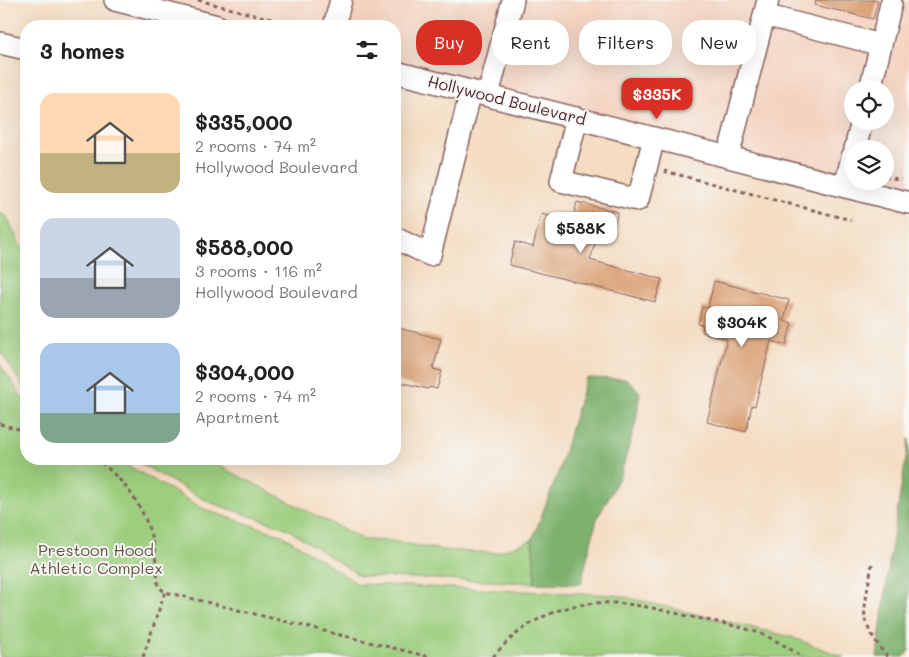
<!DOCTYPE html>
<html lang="en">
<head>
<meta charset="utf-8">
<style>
  :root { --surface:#fff; --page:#f6f6f6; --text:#222; --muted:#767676; --accent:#d93025 }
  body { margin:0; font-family:Mali,sans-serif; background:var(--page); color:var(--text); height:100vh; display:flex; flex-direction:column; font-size:19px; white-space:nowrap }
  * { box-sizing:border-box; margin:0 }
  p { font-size:16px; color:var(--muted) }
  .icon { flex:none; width:28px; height:28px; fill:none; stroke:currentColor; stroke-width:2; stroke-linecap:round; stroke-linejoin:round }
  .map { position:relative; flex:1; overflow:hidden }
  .panel { position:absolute; left:20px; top:20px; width:381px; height:445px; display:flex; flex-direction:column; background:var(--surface); border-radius:20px; box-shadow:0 5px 20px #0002 }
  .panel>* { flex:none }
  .banner { position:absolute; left:416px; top:20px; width:418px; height:45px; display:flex; gap:10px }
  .tools { position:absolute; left:844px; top:80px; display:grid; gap:10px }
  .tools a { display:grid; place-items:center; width:50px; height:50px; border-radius:50%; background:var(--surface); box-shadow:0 5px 20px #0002; font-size:25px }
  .price { position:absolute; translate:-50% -42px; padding:0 11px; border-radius:10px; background:#fff; color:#222; font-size:16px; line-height:32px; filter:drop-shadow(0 1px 2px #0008) }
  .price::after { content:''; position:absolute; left:50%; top:30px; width:15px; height:11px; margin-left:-8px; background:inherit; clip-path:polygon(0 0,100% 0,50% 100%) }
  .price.selected { background:var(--accent); color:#fff }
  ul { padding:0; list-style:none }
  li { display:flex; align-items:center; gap:15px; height:125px; padding:0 20px }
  li span { display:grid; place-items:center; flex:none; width:140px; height:100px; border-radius:15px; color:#555 }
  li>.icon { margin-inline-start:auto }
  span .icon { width:60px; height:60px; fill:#fffc; stroke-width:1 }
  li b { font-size:21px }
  h2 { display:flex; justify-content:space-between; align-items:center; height:60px; padding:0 20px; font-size:21px }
  .tag { padding:0 18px; border-radius:20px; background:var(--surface); box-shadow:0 5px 20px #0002; font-size:18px; line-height:45px }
  .tag.selected { background:var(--accent); color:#fff }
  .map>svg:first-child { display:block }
</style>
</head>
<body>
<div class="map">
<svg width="909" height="657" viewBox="0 0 909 657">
  <rect width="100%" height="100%" fill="#f6f6f2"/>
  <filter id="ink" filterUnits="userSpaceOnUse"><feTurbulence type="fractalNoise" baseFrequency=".02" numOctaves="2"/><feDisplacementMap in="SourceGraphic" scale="10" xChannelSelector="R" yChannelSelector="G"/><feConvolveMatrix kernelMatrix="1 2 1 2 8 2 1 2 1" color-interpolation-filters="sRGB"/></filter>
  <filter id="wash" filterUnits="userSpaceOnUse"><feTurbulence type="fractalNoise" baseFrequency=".0096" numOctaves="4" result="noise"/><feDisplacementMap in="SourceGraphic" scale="20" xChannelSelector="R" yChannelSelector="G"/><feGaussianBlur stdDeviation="1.12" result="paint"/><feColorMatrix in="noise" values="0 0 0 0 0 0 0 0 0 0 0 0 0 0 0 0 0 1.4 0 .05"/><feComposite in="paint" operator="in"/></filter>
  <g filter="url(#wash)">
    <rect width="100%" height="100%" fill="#f4ddc2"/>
    <path fill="#f4d3c0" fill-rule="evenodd" d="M153 0H759L722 146 395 62V26H256Z
      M776 0H909V193L861 181H885V149H852V179L738 150ZM852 89H885V121H852Z"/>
    <path fill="#9cce7e" stroke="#737654" d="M0 212 7 217 26 258V390L0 351Z
      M0 364 26 404V459H116L206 510 282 535 358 584 617 595 791 637 844 657H0Z
      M132 459H206L364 540 392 541 442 550 495 553 532 540 535 573 534 583 360 576 286 528 209 502Z"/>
    <path fill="#7db16d" stroke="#64684c" d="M586 378 627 379 640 392 636 421 621 474 597 519 587 558 581 584 534 583 535 573 532 540 558 473Z
      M909 439V650L904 657H877L890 556Z"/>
    <g id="blocks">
      <path fill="#d99e71" d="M816 0H878L873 19 815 5Z
        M577 202 618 212 612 232 599 229 590 260 662 279 655 302 509 265 515 242 533 247 541 214 572 222Z
        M714 281 789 300 784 321 792 323 786 345 771 341 755 406 752 405 746 432 707 422 727 339 702 332 703 325 698 324 702 307 708 308Z
        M395 327 441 339 433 369 442 371 437 389 429 387 428 389 395 381Z"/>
    </g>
  </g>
  <g filter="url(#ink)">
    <use href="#blocks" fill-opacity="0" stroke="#866260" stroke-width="1"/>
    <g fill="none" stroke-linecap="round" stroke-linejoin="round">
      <defs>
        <path id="minor" d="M115 0 217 26
          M764 15 881 45 870 89
          M334 26 341 0
          M0 43 26 49
          M881 45 891 4
          M395 72 909 203
          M488 95 513 0
          M577 118 561 181 638 200 654 138
          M855 149 862 121
          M728 157 768 0
          M845 187 852 157
          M395 238 430 255 471 91"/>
      </defs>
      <use href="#minor" stroke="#866260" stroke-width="24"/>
      <path stroke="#866260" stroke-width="3" stroke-dasharray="4 4" stroke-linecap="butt" d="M198 0 297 26
        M664 171 851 220
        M885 176 901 180
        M0 424 26 431
        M94 459C103 463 111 471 118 478 148 510 155 540 158 583L160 588 165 592 430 657
        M872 564C870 577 863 608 865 619 868 631 880 649 888 657
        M143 657 165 592
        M493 657C516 629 549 608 587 604 621 599 662 610 696 618 717 622 739 626 759 633 774 639 789 648 803 657"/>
      <use href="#minor" stroke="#fff" stroke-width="21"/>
    </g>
  </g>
  <g text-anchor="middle" stroke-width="4" stroke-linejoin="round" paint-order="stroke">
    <g font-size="16" fill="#4a1f2b" stroke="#f6f6f2">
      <text transform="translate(507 100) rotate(14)" y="6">Hollywood Boulevard</text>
    </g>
    <g font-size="16" fill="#635444" stroke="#f6f6f2">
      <text x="96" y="556">Prestoon Hood<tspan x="96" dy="18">Athletic Complex</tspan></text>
    </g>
  </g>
</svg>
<div class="tools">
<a><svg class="icon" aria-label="locate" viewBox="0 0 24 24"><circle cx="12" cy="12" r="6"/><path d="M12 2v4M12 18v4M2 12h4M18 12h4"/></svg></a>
<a><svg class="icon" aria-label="layers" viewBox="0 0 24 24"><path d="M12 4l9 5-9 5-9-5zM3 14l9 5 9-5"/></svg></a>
</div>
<b class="price selected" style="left:657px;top:120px">$335K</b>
<b class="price" style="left:581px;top:254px">$588K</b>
<b class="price" style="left:742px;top:348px">$304K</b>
<div class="banner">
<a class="tag selected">Buy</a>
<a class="tag">Rent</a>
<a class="tag">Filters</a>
<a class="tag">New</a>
</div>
<section class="panel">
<h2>3 homes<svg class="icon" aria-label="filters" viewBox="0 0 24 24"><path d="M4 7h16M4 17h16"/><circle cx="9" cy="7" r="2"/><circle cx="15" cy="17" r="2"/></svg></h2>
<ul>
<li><span style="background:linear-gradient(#ffd9b3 60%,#c2b280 0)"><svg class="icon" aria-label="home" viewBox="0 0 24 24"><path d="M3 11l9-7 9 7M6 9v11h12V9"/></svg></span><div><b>$335,000</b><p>2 rooms · 74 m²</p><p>Hollywood Boulevard</p></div></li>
<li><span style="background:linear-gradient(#c9d6e8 60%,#9aa5b1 0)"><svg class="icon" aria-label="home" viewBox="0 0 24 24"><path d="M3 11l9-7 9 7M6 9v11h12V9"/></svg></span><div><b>$588,000</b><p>3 rooms · 116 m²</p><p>Hollywood Boulevard</p></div></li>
<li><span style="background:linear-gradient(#a9c7e8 70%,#7fa58c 0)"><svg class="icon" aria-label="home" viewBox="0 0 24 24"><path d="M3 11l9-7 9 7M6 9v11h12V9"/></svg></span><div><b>$304,000</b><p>2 rooms · 74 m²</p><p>Apartment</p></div></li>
</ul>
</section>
</div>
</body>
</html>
